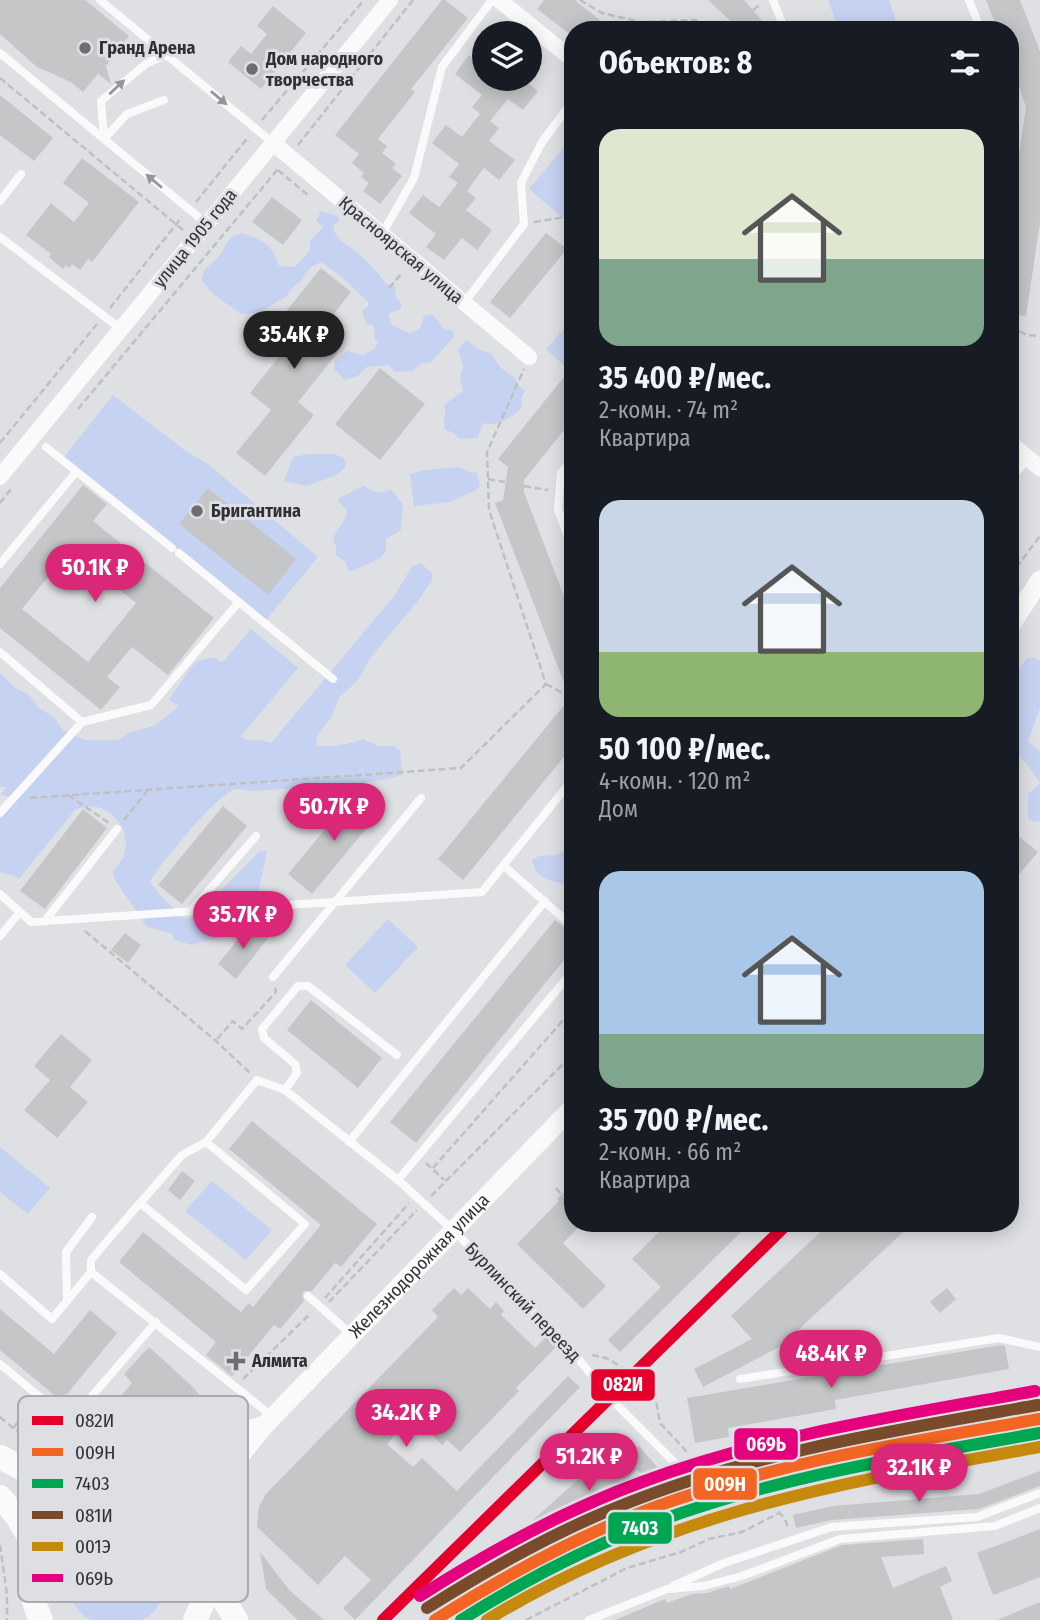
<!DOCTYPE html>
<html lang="ru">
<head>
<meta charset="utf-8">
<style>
  :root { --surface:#171b24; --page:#20242c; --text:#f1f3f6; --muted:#9ea1a6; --accent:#db2777 }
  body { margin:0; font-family:"Fira Sans Condensed",sans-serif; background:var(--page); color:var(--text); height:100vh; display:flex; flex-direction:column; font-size:26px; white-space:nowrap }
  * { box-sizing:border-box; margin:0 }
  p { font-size:23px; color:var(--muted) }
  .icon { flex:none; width:38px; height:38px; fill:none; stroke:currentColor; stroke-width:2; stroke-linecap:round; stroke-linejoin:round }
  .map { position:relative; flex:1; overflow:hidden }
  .panel { position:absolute; left:564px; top:21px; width:455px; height:1211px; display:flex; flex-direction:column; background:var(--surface); border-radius:28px; box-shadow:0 4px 18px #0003 }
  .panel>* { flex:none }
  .tools { position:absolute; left:472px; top:21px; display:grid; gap:14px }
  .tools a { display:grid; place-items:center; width:70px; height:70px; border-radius:50%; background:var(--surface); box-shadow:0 4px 18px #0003; font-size:35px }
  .price { position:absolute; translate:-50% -60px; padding:0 16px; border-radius:24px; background:var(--accent); color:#fff; font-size:23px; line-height:46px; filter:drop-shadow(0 2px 4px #0008) }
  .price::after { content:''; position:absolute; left:50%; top:42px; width:21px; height:16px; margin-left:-10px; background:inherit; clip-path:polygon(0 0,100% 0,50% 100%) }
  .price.current { background:#222; color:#fff }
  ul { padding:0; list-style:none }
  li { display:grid; align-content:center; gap:14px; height:371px; padding:0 35px }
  li span { display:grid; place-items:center; height:217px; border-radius:21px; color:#555 }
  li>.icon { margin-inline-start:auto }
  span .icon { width:126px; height:126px; fill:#fffc; stroke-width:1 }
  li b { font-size:30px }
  h2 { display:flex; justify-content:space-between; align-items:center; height:84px; padding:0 35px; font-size:30px }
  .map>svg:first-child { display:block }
</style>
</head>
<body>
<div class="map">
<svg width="1040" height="1620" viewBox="0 0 1040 1620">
  <rect width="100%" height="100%" fill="#dee0e3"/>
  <path fill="#c6d2f1" d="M828 0H889L899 30H839Z
    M572 138V226L529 189Z
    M321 211 337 216 339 220 333 226C335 242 348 243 359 254 367 262 380 273 385 283L396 287 395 295 402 305 400 309 388 314 392 325 410 334 420 328 424 316 432 314 445 330H452L454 334 453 338 430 363H422L412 371 395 372 388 365 367 367 358 376 345 380 334 369 335 361 347 351 364 355 374 349 378 342 375 339 374 326 366 323 362 311 368 306V302L341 276 321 262 311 267 301 281 294 286 287 296 258 313 241 314 213 294 202 281C202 267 212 265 220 255 224 250 226 242 232 237 235 235 239 235 242 233 266 242 270 242 279 266L295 267 310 250V241L323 227 316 221Z
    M572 320V367L569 370 546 349Z
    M467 340 476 348 491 354 501 368 515 378 518 385 525 391 521 399 522 407C512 417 499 427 484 423L477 438 459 439 454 433 445 430C442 421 447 414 444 405L463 391 460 378 463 365 458 350Z
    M113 395 186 451 208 464 318 557 266 620 64 457Z
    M309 454H334L344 458 346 466 337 475 306 486 284 481 293 457Z
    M459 467 469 472 477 473 480 486 478 489 450 502 414 506 410 474 426 470Z
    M363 486 378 493 391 490 403 504 401 530 386 539V551L380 558 352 571H348L346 563 336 555V545L333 542C334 530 346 523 347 511L338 501 339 498Z
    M420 563 432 573V581L417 602 371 657 357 681 339 698 332 716 317 736 316 745C328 748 351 744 363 739L378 746H394L400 751 402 775C354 788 303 787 253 791 247 792 240 787 233 790 213 799 163 861 150 881 158 896 171 904 181 917L189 919 196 915 259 852 267 850 257 899 252 905 244 909 242 918 223 935 216 938 192 945 175 940 171 933 147 927 115 880 113 871C145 843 112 793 75 810L19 879 12 875 0 872V818L17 798 1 795 6 787H0V673L15 688 29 695 39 708 54 717 63 730 85 740H118L131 732 154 726 179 706 169 700 192 666 198 661 214 657 222 663 251 629 298 668 241 736 246 740H261L271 743 394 596 412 567Z
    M1035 657 1040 661V708L1028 741 1040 752V821L1036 822 1028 819V794L1040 783 1026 763 1010 748V683L1027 658Z
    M572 847V885C555 882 535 880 532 860 543 853 545 857 555 855 560 854 567 849 572 847Z
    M388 919 418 947 375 993 345 965Z
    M0 1147 50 1188 28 1214 0 1192Z
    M212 1181 272 1230 246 1260 185 1211Z
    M115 1524C158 1530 187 1567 158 1606 154 1612 148 1618 141 1620 126 1620 106 1620 91 1620 62 1604 57 1563 80 1539 90 1529 102 1526 115 1524Z"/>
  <path fill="#c5c6c8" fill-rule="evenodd" d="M0 0H85L129 36 106 66 111 84 98 74 83 92 71 82 37 67 0 34Z
    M442 0H445L468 18 411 89 415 92 378 139 387 146 382 153 396 164 392 168 402 176 380 204 363 191 369 183 361 177 364 173 352 163 359 154 335 135Z
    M544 0H575L612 30H572V36L537 9Z
    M708 0H744L770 30H740Z
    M986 0H1020L1040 51V223L1026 316 1010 314V213L1026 107 1010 61V30H998Z
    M273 6 306 33 261 89 228 62 241 46 251 54 267 34 257 26Z
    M469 55 485 68V79H523L538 91 523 110 508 99 490 121 499 128 489 141 515 160 499 180 484 168 467 191 476 198 466 210 492 230 477 250 462 238 444 260 426 247 436 234 409 213 423 195 439 207 458 183 449 177 459 164 432 143 446 125 462 137 480 114 472 107 482 95 455 74Z
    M0 95 53 138 34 161 0 135Z
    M82 158 139 202 92 262 88 259 80 270 72 264 69 268 66 265 63 269 49 257 51 254 26 235 51 203 74 222 89 203 63 183Z
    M272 197 302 220 283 245 252 222Z
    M546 233 567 249 510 318 490 302Z
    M321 268 351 292 317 335 338 352 298 402 314 415 265 476 236 453 271 410 250 393 290 343 272 329Z
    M572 367V420L524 480V492L572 617V747L463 880 438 859 570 698 495 503 503 500 508 467 498 459Z
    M380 368 425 404 380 460 335 424Z
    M83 485 107 504 93 521 214 618 168 675 132 647 107 677 120 687 101 710 0 628V588ZM70 550 136 603 88 662 22 609Z
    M208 488 296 559 268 595 179 524Z
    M356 792 380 812 312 894 288 874Z
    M223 806 247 826 182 904 158 885Z
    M83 809 107 828 45 909 20 891Z
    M1010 829 1038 852 1010 885Z
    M555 920 572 934V950L416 1143 390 1122Z
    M251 923 269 937 236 979 218 964Z
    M125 933 141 945 128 963 111 950Z
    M311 1000 382 1058 358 1088 287 1030Z
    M61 1034 92 1060 70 1087 88 1102 57 1138 24 1110 50 1080 34 1066Z
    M252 1121 377 1224 341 1267 335 1263 312 1291H304L302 1295 304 1301 280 1329 274 1325 232 1376 206 1355 216 1342 119 1262 143 1232 241 1312 249 1303 253 1307 321 1225 229 1149Z
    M182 1171 195 1181 180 1200 168 1190Z
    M572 1184V1223H583L563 1243 606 1286 583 1309 517 1244 559 1201 557 1199Z
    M668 1223H750L620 1352 608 1340 661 1287 632 1259Z
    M830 1223H913L781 1346 703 1387 694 1369 752 1339 731 1316Z
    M454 1288 461 1295 468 1288 490 1309 496 1302 504 1311 501 1315 535 1348 548 1335 558 1345 516 1388 519 1391 460 1452 447 1440 442 1445 412 1415 387 1444 413 1467 422 1458 457 1491 568 1376 580 1387 355 1620 343 1608 371 1580 345 1556 318 1585 257 1527 259 1506 266 1494 438 1317 432 1310Z
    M947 1288 956 1299 940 1313 930 1302Z
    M0 1309 54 1354 90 1310 117 1333 67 1394 60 1396 54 1395 0 1350Z
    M1001 1345 1005 1346 1009 1369 835 1400 836 1409 728 1428 729 1437 695 1443 687 1398Z
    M149 1347 192 1386 208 1405 188 1418 172 1424 161 1425 151 1423 121 1396 132 1383 124 1374Z
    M616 1446 626 1458 639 1446 666 1477 653 1488 637 1470 578 1522 553 1533 548 1528 531 1543 514 1551 507 1543Z
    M1040 1471V1486L979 1509 832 1520 796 1528 793 1515 833 1506 979 1494Z
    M1040 1529V1577L993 1595 977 1553Z
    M923 1539 924 1554 881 1557 893 1588 946 1566 952 1581 940 1587 953 1620H615L665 1599 667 1603 692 1594 707 1593 729 1586 730 1589 842 1545Z
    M260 1552 290 1591 324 1620H298L275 1598 266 1589Z
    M1040 1602V1620H997Z"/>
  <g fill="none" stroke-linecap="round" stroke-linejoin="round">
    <path stroke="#c0c0c1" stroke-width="2.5" stroke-dasharray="7 3.5" stroke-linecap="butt" d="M580 0 602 13 641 22 695 20 717 30
      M753 10 761 4
      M726 30 735 24
      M0 78 183 230
      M262 120 364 0
      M298 145 413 0
      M278 170 310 197
      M196 202 249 136
      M534 222 572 216
      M389 288 403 272
      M110 308 182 217
      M1010 327 1027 335 1040 336
      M78 409 278 169
      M0 443 97 324
      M488 479 505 482
      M524 486 548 490
      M0 503 11 489
      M1010 576 1040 536
      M546 684 572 698
      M68 795 109 823
      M30 798 461 768 546 684 489 510 487 452 524 369
      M124 820 148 790
      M85 931 216 1041 250 1073
      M217 1039 233 1021 242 1029 276 992 275 987
      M426 1163 444 1180
      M433 1168 572 1010
      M556 1188 562 1195
      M431 1196 572 1055
      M592 1223 595 1226
      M325 1298 409 1203
      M329 1302 417 1210
      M592 1355 606 1358 625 1369 655 1395 660 1423 689 1454
      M243 1379 311 1313
      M0 1417 13 1428 56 1451 113 1449 160 1442 189 1431 226 1396
      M13 1428 33 1405
      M717 1473C727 1479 733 1488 742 1495 759 1507 784 1504 788 1529
      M0 1545 7 1595V1620
      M526 1620 627 1568 681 1552 709 1539 742 1532 781 1512"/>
    <path stroke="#fafafb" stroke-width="8" d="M100 0 273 143
      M773 0 785 30
      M969 0 981 30
      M0 53 207 224
      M1010 102V106
      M104 139 101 101 147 63 166 55
      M104 139 127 114 164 100
      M0 201 21 174
      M382 234 414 178 442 67 492 0
      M0 237 121 329
      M465 302 524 224 521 183 542 142 572 102
      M46 447 172 548
      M572 460 561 473 558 509 572 549
      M1010 479 1028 459
      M179 553 333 679
      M0 564 76 472
      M0 652 82 722 0 813
      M82 722 151 705 238 603
      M504 866 571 925
      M0 894 31 922 482 892 572 780
      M190 912 256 836
      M45 921 117 829
      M0 936 20 912
      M273 977 421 798
      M285 1090 297 1073 295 1064 264 1038 262 1029 298 986H308L397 1055
      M349 1142 545 901
      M398 1180 572 972
      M140 1203 246 1290 305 1224 206 1142
      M0 1274 52 1319 91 1272
      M308 1296 352 1335
      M67 1300 66 1252 92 1217
      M0 1364 46 1402 68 1410 86 1403 156 1322
      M740 1379 999 1338 1040 1347
      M273 1417 91 1272V1260L113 1234 182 1155 206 1142 257 1080 285 1090 398 1180 454 1231 568 1346 610 1398 685 1473 697 1464 1040 1390
      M673 1586 724 1563 832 1527 977 1517 1040 1493
      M589 1620 667 1589 703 1586 742 1576 840 1539 995 1526 1040 1508"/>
    <path stroke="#fafafb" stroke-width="16" d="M499 0 572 59
      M273 143 529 357
      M1010 443 1040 468
      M0 477 390 0
      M494 1571 658 1498 685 1473"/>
    <g stroke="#fafafb" stroke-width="19">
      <path d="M1010 626 1040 580"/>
      <path d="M121 1482 223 1439 264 1425"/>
      <path id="s1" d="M203 1541 229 1469 265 1425 572 1108"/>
    </g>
    <path stroke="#fafafb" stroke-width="24" d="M0 1457 35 1475 77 1492
      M0 1497 16 1515 33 1543
      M209 1569 217 1588 236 1620
      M41 1620C0 1534 81 1448 166 1498 187 1509 201 1530 205 1553 210 1577 207 1598 195 1620"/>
    <defs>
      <path id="rail" d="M455 1620C576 1546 709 1500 846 1467 910 1452 976 1443 1040 1431"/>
    </defs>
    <use href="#rail" stroke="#c4c4c5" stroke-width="7"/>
    <use href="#rail" stroke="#dddfe4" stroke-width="4.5" stroke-dasharray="13" stroke-linecap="butt"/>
    <defs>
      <path id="rail-1" d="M383 1620 788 1223"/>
      <path id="rail-2" d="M435 1620C504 1576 575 1537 652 1508 777 1462 909 1442 1040 1419"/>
      <path id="rail-3" d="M461 1620C523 1581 587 1547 656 1522 779 1476 911 1456 1040 1433"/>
      <path id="rail-4" d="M427 1608C489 1569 552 1533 620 1506 753 1452 897 1430 1038 1405"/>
      <path id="rail-5" d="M487 1620C664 1512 840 1483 1040 1447"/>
      <path id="rail-6" d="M420 1596C490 1551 563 1511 642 1482 768 1435 903 1415 1035 1391"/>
    </defs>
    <use href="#rail-1" stroke="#dddfe4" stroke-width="18"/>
    <use href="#rail-2" stroke="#dddfe4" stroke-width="18"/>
    <use href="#rail-3" stroke="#dddfe4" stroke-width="18"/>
    <use href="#rail-4" stroke="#dddfe4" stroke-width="18"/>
    <use href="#rail-5" stroke="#dddfe4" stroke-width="18"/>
    <use href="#rail-6" stroke="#dddfe4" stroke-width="18"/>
    <use href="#rail-1" stroke="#e4002b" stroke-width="12"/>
    <use href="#rail-2" stroke="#f26522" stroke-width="12"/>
    <use href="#rail-3" stroke="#00a651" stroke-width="12"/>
    <use href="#rail-4" stroke="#7a4b2a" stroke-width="12"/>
    <use href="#rail-5" stroke="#c5890d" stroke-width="12"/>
    <use href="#rail-6" stroke="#e5007d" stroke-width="12"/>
  </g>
  <defs><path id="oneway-solid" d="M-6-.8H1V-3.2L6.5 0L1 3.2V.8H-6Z" transform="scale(1.75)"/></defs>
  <g fill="#959697">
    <use href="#oneway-solid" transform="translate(117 87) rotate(-43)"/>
    <use href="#oneway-solid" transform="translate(219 98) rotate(40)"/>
    <use href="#oneway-solid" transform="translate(154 181) rotate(-140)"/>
  </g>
  <g fill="#6d6e71" stroke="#dddfe4" stroke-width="2.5">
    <circle cx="85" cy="48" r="7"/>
    <circle cx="252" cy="69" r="7"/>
    <circle cx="197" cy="511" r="7"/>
    <path d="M232.5 1350.5h7v7h7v7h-7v7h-7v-7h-7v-7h7z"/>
  </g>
  <g text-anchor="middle" stroke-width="6" stroke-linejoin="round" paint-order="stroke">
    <g font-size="18" font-weight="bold" fill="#303133" stroke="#dddfe4" text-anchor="start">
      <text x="99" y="54">Гранд Арена</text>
      <text x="266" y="65">Дом народного<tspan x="266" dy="21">творчества</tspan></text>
      <text x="211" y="517">Бригантина</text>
      <text x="252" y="1367">Алмита</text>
    </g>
    <g font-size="18" fill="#303133" stroke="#dddfe4">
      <text transform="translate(195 238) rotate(-51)" y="6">улица 1905 года</text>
      <text transform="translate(401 250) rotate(40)" y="6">Красноярская улица</text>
      <text dy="6" stroke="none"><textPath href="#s1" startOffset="355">Железнодорожная улица</textPath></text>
      <text transform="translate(523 1302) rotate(46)" y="6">Бурлинский переезд</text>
    </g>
  </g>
  <rect x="18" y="1396" width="230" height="206" rx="10" fill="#dddfe4" stroke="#a9abaf" stroke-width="2"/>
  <rect x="32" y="1416" width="31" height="9" fill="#e4002b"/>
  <rect x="32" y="1448" width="31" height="8" fill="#f26522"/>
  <rect x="32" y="1479" width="31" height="9" fill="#00a651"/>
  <rect x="32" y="1511" width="31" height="8" fill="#7a4b2a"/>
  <rect x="32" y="1542" width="31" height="9" fill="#c5890d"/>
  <rect x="32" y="1574" width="31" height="8" fill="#e5007d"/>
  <g font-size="19" fill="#303133">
    <text x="75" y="1427">082И</text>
    <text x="75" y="1459">009Н</text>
    <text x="75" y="1490">7403</text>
    <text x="75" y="1522">081И</text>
    <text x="75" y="1553">001Э</text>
    <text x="75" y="1585">069Ь</text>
  </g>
  <g stroke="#dddfe4" stroke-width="2.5">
    <rect x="590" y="1368" width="66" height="34" rx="7" fill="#e4002b"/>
    <rect x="733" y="1427" width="66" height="34" rx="7" fill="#e5007d"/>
    <rect x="692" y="1467" width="66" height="34" rx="7" fill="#f26522"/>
    <rect x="607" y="1511" width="66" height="34" rx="7" fill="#00a651"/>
  </g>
  <g font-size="19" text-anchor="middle" font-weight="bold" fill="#fff">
    <text x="623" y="1391">082И</text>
    <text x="766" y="1451">069Ь</text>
    <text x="725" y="1491">009Н</text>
    <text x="640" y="1535">7403</text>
  </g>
</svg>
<div class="tools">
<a><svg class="icon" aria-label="layers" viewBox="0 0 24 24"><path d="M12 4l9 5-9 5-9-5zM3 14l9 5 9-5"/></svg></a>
</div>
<b class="price current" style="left:294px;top:371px">35.4K ₽</b>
<b class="price" style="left:95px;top:604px">50.1K ₽</b>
<b class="price" style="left:334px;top:843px">50.7K ₽</b>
<b class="price" style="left:243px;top:951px">35.7K ₽</b>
<b class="price" style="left:831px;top:1390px">48.4K ₽</b>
<b class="price" style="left:406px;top:1449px">34.2K ₽</b>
<b class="price" style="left:589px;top:1493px">51.2K ₽</b>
<b class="price" style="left:919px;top:1504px">32.1K ₽</b>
<section class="panel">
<h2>Объектов: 8<svg class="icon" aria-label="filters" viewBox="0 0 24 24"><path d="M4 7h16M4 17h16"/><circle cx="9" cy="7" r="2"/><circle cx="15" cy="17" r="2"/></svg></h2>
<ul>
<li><span style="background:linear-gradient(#dfe7d0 60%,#7fa58c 0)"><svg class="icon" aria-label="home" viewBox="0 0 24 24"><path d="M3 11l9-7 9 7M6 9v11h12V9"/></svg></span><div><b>35 400 ₽/мес.</b><p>2-комн. · 74 m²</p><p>Квартира</p></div></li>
<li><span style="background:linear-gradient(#c9d6e8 70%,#8fb573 0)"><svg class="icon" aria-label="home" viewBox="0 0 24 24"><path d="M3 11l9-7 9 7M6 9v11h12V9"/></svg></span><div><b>50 100 ₽/мес.</b><p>4-комн. · 120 m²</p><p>Дом</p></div></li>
<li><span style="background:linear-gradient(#a9c7e8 75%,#7fa58c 0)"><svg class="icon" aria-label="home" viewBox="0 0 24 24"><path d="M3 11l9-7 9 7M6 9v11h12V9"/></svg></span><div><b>35 700 ₽/мес.</b><p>2-комн. · 66 m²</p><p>Квартира</p></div></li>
</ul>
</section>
</div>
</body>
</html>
